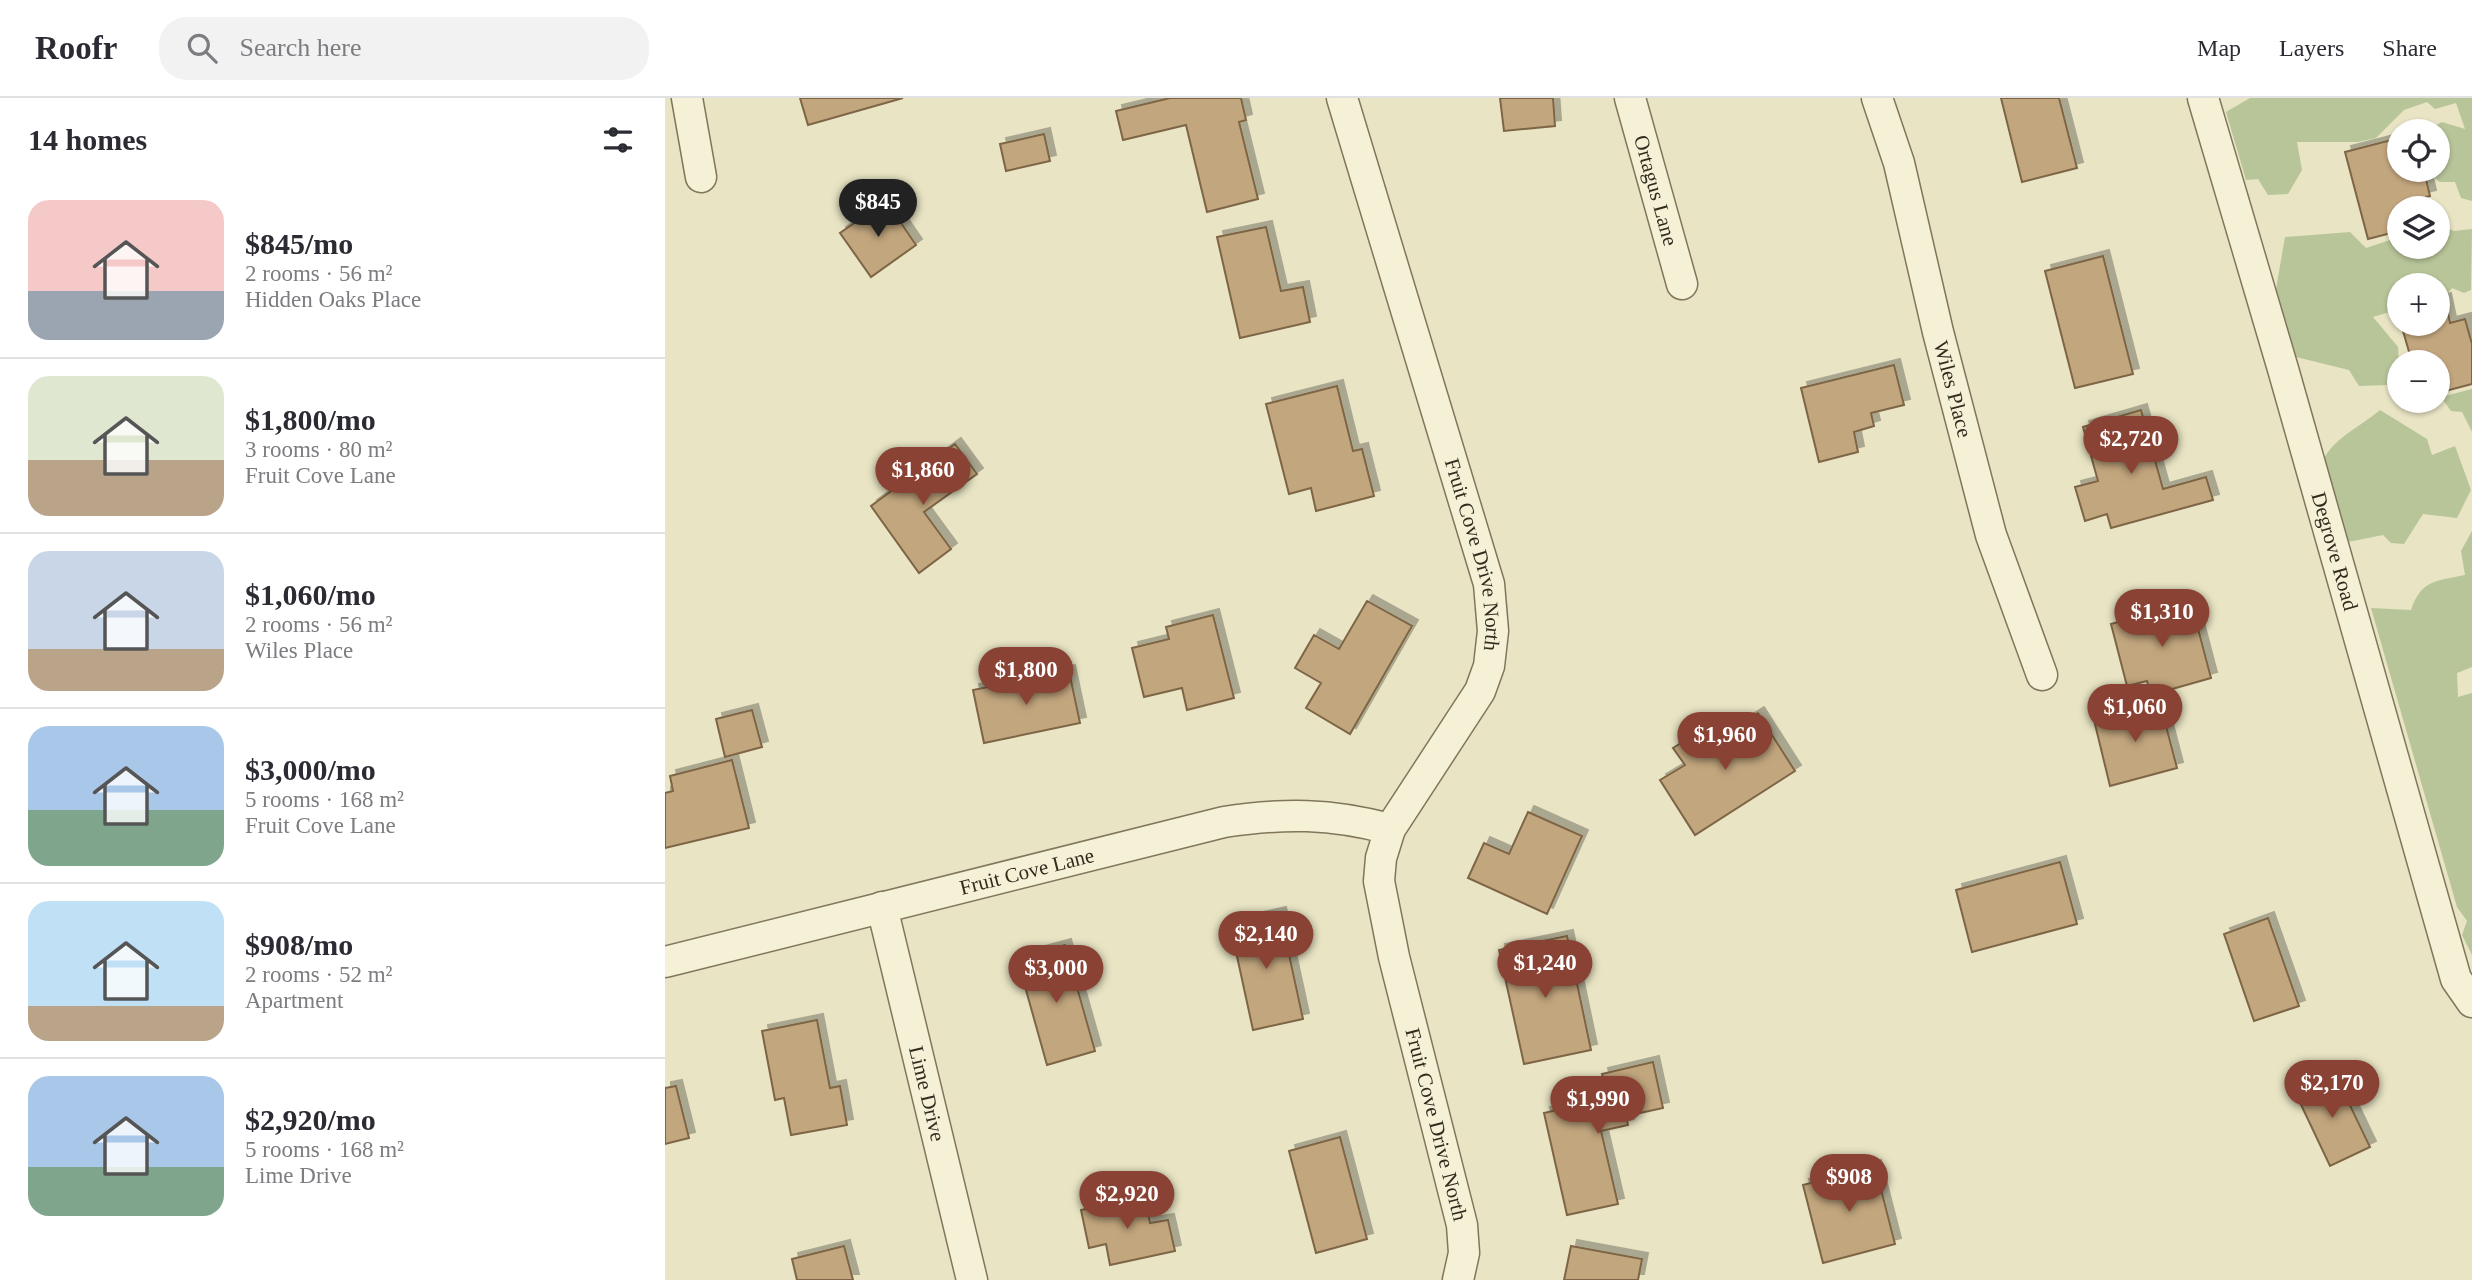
<!DOCTYPE html>
<html lang="en">
<head>
<meta charset="utf-8">
<style>
  :root { --surface:#fff; --page:#f2f2f3; --text:#2b2b33; --muted:#7c7c81; --line:#e1e1e2; --accent:#894233 }
  body { margin:0; font-family:Georgia,serif; background:var(--page); color:var(--text); height:100vh; display:flex; flex-direction:column; font-size:26px; white-space:nowrap }
  * { box-sizing:border-box; margin:0 }
  p { font-size:23px; color:var(--muted) }
  .icon { flex:none; width:38px; height:38px; fill:none; stroke:currentColor; stroke-width:2; stroke-linecap:round; stroke-linejoin:round }
  .map { position:relative; flex:1; overflow:hidden }
  .sheet { display:flex; flex-direction:column; background:var(--surface); width:665px }
  .sheet>* { flex:none }
  .controls { position:absolute; left:1722px; top:21px; display:grid; gap:14px }
  .controls a { display:grid; place-items:center; width:63px; height:63px; border-radius:50%; background:var(--surface); box-shadow:0 2px 5px #0004; font-size:35px }
  .price { position:absolute; translate:-50% -60px; padding:0 16px; border-radius:24px; background:var(--accent); color:#fff; font-size:23px; line-height:46px; filter:drop-shadow(0 2px 4px #0008) }
  .price::after { content:''; position:absolute; left:50%; top:42px; width:21px; height:16px; margin-left:-10px; background:inherit; clip-path:polygon(0 0,100% 0,50% 100%) }
  .price.selected { background:#222; color:#fff }
  ul { padding:0; list-style:none }
  li { display:flex; align-items:center; gap:21px; height:175px; padding:0 28px }
  li+li { border-top:2px solid var(--line) }
  li span { display:grid; place-items:center; flex:none; width:196px; height:140px; border-radius:21px; color:#555 }
  li>.icon { margin-inline-start:auto }
  span .icon { width:84px; height:84px; fill:#fffc; stroke-width:1 }
  li b { font-size:30px }
  h2 { display:flex; justify-content:space-between; align-items:center; height:84px; padding:0 28px; font-size:30px }
  header { display:flex; align-items:center; gap:42px; box-sizing:border-box; height:98px; padding:0 35px; background:var(--surface); border-bottom:2px solid var(--line) }
  header strong { font-size:33px }
  nav { display:flex; gap:38px; margin-inline-start:auto; font-size:24px }
  .search { width:490px; height:63px; background:var(--page); display:flex; align-items:center; gap:18px; box-sizing:border-box; padding:0 24px; border-radius:28px; color:var(--muted); font-size:26px }
  main { display:flex; flex:1; min-height:0 }
  .map>svg:first-child { display:block }
</style>
</head>
<body>
<header>
<strong>Roofr</strong>
<div class="search"><svg class="icon" aria-label="search" viewBox="0 0 24 24"><circle cx="10" cy="10" r="6"/><path d="M15 15l6 6"/></svg>Search here</div>
<nav><a>Map</a><a>Layers</a><a>Share</a></nav>
</header>
<main>
<section class="sheet">
<h2>14 homes<svg class="icon" aria-label="filters" viewBox="0 0 24 24"><path d="M4 7h16M4 17h16"/><circle cx="9" cy="7" r="2"/><circle cx="15" cy="17" r="2"/></svg></h2>
<ul>
<li><span style="background:linear-gradient(#f6c9c9 65%,#9aa5b1 0)"><svg class="icon" aria-label="home" viewBox="0 0 24 24"><path d="M3 11l9-7 9 7M6 9v11h12V9"/></svg></span><div><b>$845/mo</b><p>2 rooms · 56 m²</p><p>Hidden Oaks Place</p></div></li>
<li><span style="background:linear-gradient(#dfe7d0 60%,#b9a48a 0)"><svg class="icon" aria-label="home" viewBox="0 0 24 24"><path d="M3 11l9-7 9 7M6 9v11h12V9"/></svg></span><div><b>$1,800/mo</b><p>3 rooms · 80 m²</p><p>Fruit Cove Lane</p></div></li>
<li><span style="background:linear-gradient(#c9d6e8 70%,#b9a48a 0)"><svg class="icon" aria-label="home" viewBox="0 0 24 24"><path d="M3 11l9-7 9 7M6 9v11h12V9"/></svg></span><div><b>$1,060/mo</b><p>2 rooms · 56 m²</p><p>Wiles Place</p></div></li>
<li><span style="background:linear-gradient(#a9c7e8 60%,#7fa58c 0)"><svg class="icon" aria-label="home" viewBox="0 0 24 24"><path d="M3 11l9-7 9 7M6 9v11h12V9"/></svg></span><div><b>$3,000/mo</b><p>5 rooms · 168 m²</p><p>Fruit Cove Lane</p></div></li>
<li><span style="background:linear-gradient(#bfe0f5 75%,#b9a48a 0)"><svg class="icon" aria-label="home" viewBox="0 0 24 24"><path d="M3 11l9-7 9 7M6 9v11h12V9"/></svg></span><div><b>$908/mo</b><p>2 rooms · 52 m²</p><p>Apartment</p></div></li>
<li><span style="background:linear-gradient(#a9c7e8 65%,#7fa58c 0)"><svg class="icon" aria-label="home" viewBox="0 0 24 24"><path d="M3 11l9-7 9 7M6 9v11h12V9"/></svg></span><div><b>$2,920/mo</b><p>5 rooms · 168 m²</p><p>Lime Drive</p></div></li>
</ul>
</section>
<div class="map">
<svg width="1807" height="1182" viewBox="0 0 1807 1182">
  <defs>
    <filter id="shadow"><feDropShadow dx="6" dy="-6" stdDeviation="0" flood-color="#0004"/></filter>
  </defs>
  <rect width="100%" height="100%" fill="#e8e4c4"/>
  <path fill="#b8c599" d="M1585 0H1807V103L1796 100 1790 84H1775L1762 74 1773 71V33L1763 31 1777 24 1800 31 1791 5 1770 11 1762 4 1739 12 1711 40 1693 44H1632L1637 72 1623 96 1603 97 1593 81 1581 82 1561 14Z
    M1773 127 1789 133 1807 131 1806 192 1799 195 1787 190 1781 198 1773 200V187H1734V211L1708 219 1733 249 1734 271 1722 287 1694 288 1684 272 1631 259 1611 191 1620 139 1685 134 1701 150 1734 139V149H1773Z
    M1807 291V334L1797 314 1786 313 1776 299Z
    M1715 312 1762 341 1767 357 1790 348 1806 392 1792 420 1758 416 1739 446 1726 445 1718 437 1683 444 1658 362C1671 338 1694 330 1715 312Z
    M1807 433V569L1792 575 1793 599 1807 595V857L1797 837 1802 823 1792 809 1706 510 1746 512C1756 482 1771 483 1800 477L1796 453Z"/>
  <path fill="#c2a67e" stroke="#7d6545" stroke-width="2" filter="url(#shadow)" d="M135 0H238L143 27Z
    M505 0H576L581 22 574 24 593 101 542 114 521 27 458 42 451 13Z
    M835 0H888L890 28 839 33Z
    M1336 0H1394L1412 70 1357 84Z
    M379 36 385 63 341 73 335 46Z
    M1734 40V72H1763L1759 73 1765 98 1749 102 1751 110H1734V133L1703 141 1680 54Z
    M221 103 251 147 206 179 175 135Z
    M601 129 616 193 638 189 645 224 575 240 552 139Z
    M1438 158 1468 276 1410 290 1380 173Z
    M1780 201 1785 225 1800 221 1807 246V286L1773 295V264H1747L1736 226H1773V203Z
    M1229 267 1239 307 1206 315 1209 328 1189 334 1193 354 1154 364 1136 290Z
    M672 288 688 353 697 351 709 398 651 413 646 390 624 396 601 306Z
    M1476 312 1498 391 1541 379 1548 402 1446 430 1442 416 1420 423 1410 389 1433 383 1418 329Z
    M290 346 312 376 259 414 286 451 254 475 206 408Z
    M702 503 747 528 685 636 641 610 656 585 630 570 649 537 674 551Z
    M1526 504 1546 580 1486 597 1482 583 1462 588 1446 526Z
    M548 517 569 600 522 612 517 590 479 599 467 550 504 541 501 529Z
    M404 573 415 625 319 645 308 592Z
    M1495 605 1512 670 1445 688 1429 622Z
    M87 612 97 649 60 659 51 621Z
    M1093 615 1130 673 1030 737 995 682 1020 667 1008 650 1041 629 1050 642Z
    M67 662 84 730 0 750V695L8 693 5 678Z
    M863 714 917 738 882 816 803 780 819 745 844 756Z
    M1395 764 1412 826 1307 854 1291 792Z
    M615 815 638 921 588 932 565 826Z
    M1603 820 1634 908 1589 923 1559 836Z
    M902 838 926 952 859 966 834 852Z
    M400 847 430 953 382 967 352 860Z
    M152 922 165 990 175 988 182 1027 126 1037 119 1000 110 1002 97 933Z
    M988 964 998 1010 961 1018 963 1027 936 1033 953 1106 902 1117 879 1015 943 1000 937 976Z
    M1670 976 1705 1049 1665 1068 1630 994Z
    M11 988 24 1040 0 1046V990Z
    M675 1039 702 1141 651 1155 624 1053Z
    M1210 1068 1230 1146 1158 1165 1138 1087Z
    M480 1098 485 1125 503 1122 510 1153 445 1167 441 1146 424 1150 416 1112Z
    M179 1148 188 1182H132L127 1161Z
    M906 1148 977 1161 973 1182H899Z"/>
  <g fill="none" stroke-linecap="round" stroke-linejoin="round">
    <defs>
      <g id="street">
        <path d="M22 0 36 79"/>
        <path id="s1" d="M677 0 824 486 828 533 824 568 815 593 725 731 716 760 714 783 729 859 797 1127 799 1155 793 1182"/>
        <path id="s2" d="M965 0 1017 186"/>
        <path id="s3" d="M1212 0 1234 65 1273 234 1326 437 1377 577"/>
        <path id="s4" d="M1538 0 1618 271 1791 881 1807 904"/>
        <path id="s5" d="M217 809 307 1182"/>
        <path id="s6" d="M0 864 559 724C619 715 665 715 725 731"/>
      </g>
    </defs>
    <use href="#street" stroke="#81765c" stroke-width="33"/>
    <use href="#street" stroke="#f4f1d6" stroke-width="30"/>
  </g>
  <g text-anchor="middle" stroke-width="7" stroke-linejoin="round" paint-order="stroke">
    <g font-size="21" fill="#322c1f" stroke="#f1edd2">
      <text dy="7" stroke="none"><textPath href="#s2" startOffset="96">Ortagus Lane</textPath></text>
      <text dy="7" stroke="none"><textPath href="#s3" startOffset="301">Wiles Place</textPath></text>
      <text dy="7" stroke="none"><textPath href="#s4" startOffset="472">Degrove Road</textPath></text>
      <text dy="7" stroke="none"><textPath href="#s1" startOffset="476">Fruit Cove Drive North</textPath></text>
      <text dy="7" stroke="none"><textPath href="#s6" startOffset="373">Fruit Cove Lane</textPath></text>
      <text dy="7" stroke="none"><textPath href="#s5" startOffset="192">Lime Drive</textPath></text>
      <text dy="7" stroke="none"><textPath href="#s1" startOffset="1085">Fruit Cove Drive North</textPath></text>
    </g>
  </g>
</svg>
<div class="controls">
<a><svg class="icon" aria-label="locate" viewBox="0 0 24 24"><circle cx="12" cy="12" r="6"/><path d="M12 2v4M12 18v4M2 12h4M18 12h4"/></svg></a>
<a><svg class="icon" aria-label="layers" viewBox="0 0 24 24"><path d="M12 4l9 5-9 5-9-5zM3 14l9 5 9-5"/></svg></a>
<a>+</a>
<a>−</a>
</div>
<b class="price selected" style="left:213px;top:141px">$845</b>
<b class="price" style="left:1466px;top:378px">$2,720</b>
<b class="price" style="left:258px;top:409px">$1,860</b>
<b class="price" style="left:1497px;top:551px">$1,310</b>
<b class="price" style="left:361px;top:609px">$1,800</b>
<b class="price" style="left:1470px;top:646px">$1,060</b>
<b class="price" style="left:1060px;top:674px">$1,960</b>
<b class="price" style="left:601px;top:873px">$2,140</b>
<b class="price" style="left:880px;top:902px">$1,240</b>
<b class="price" style="left:391px;top:907px">$3,000</b>
<b class="price" style="left:1667px;top:1022px">$2,170</b>
<b class="price" style="left:933px;top:1038px">$1,990</b>
<b class="price" style="left:1184px;top:1116px">$908</b>
<b class="price" style="left:462px;top:1133px">$2,920</b>
</div>
</main>
</body>
</html>
